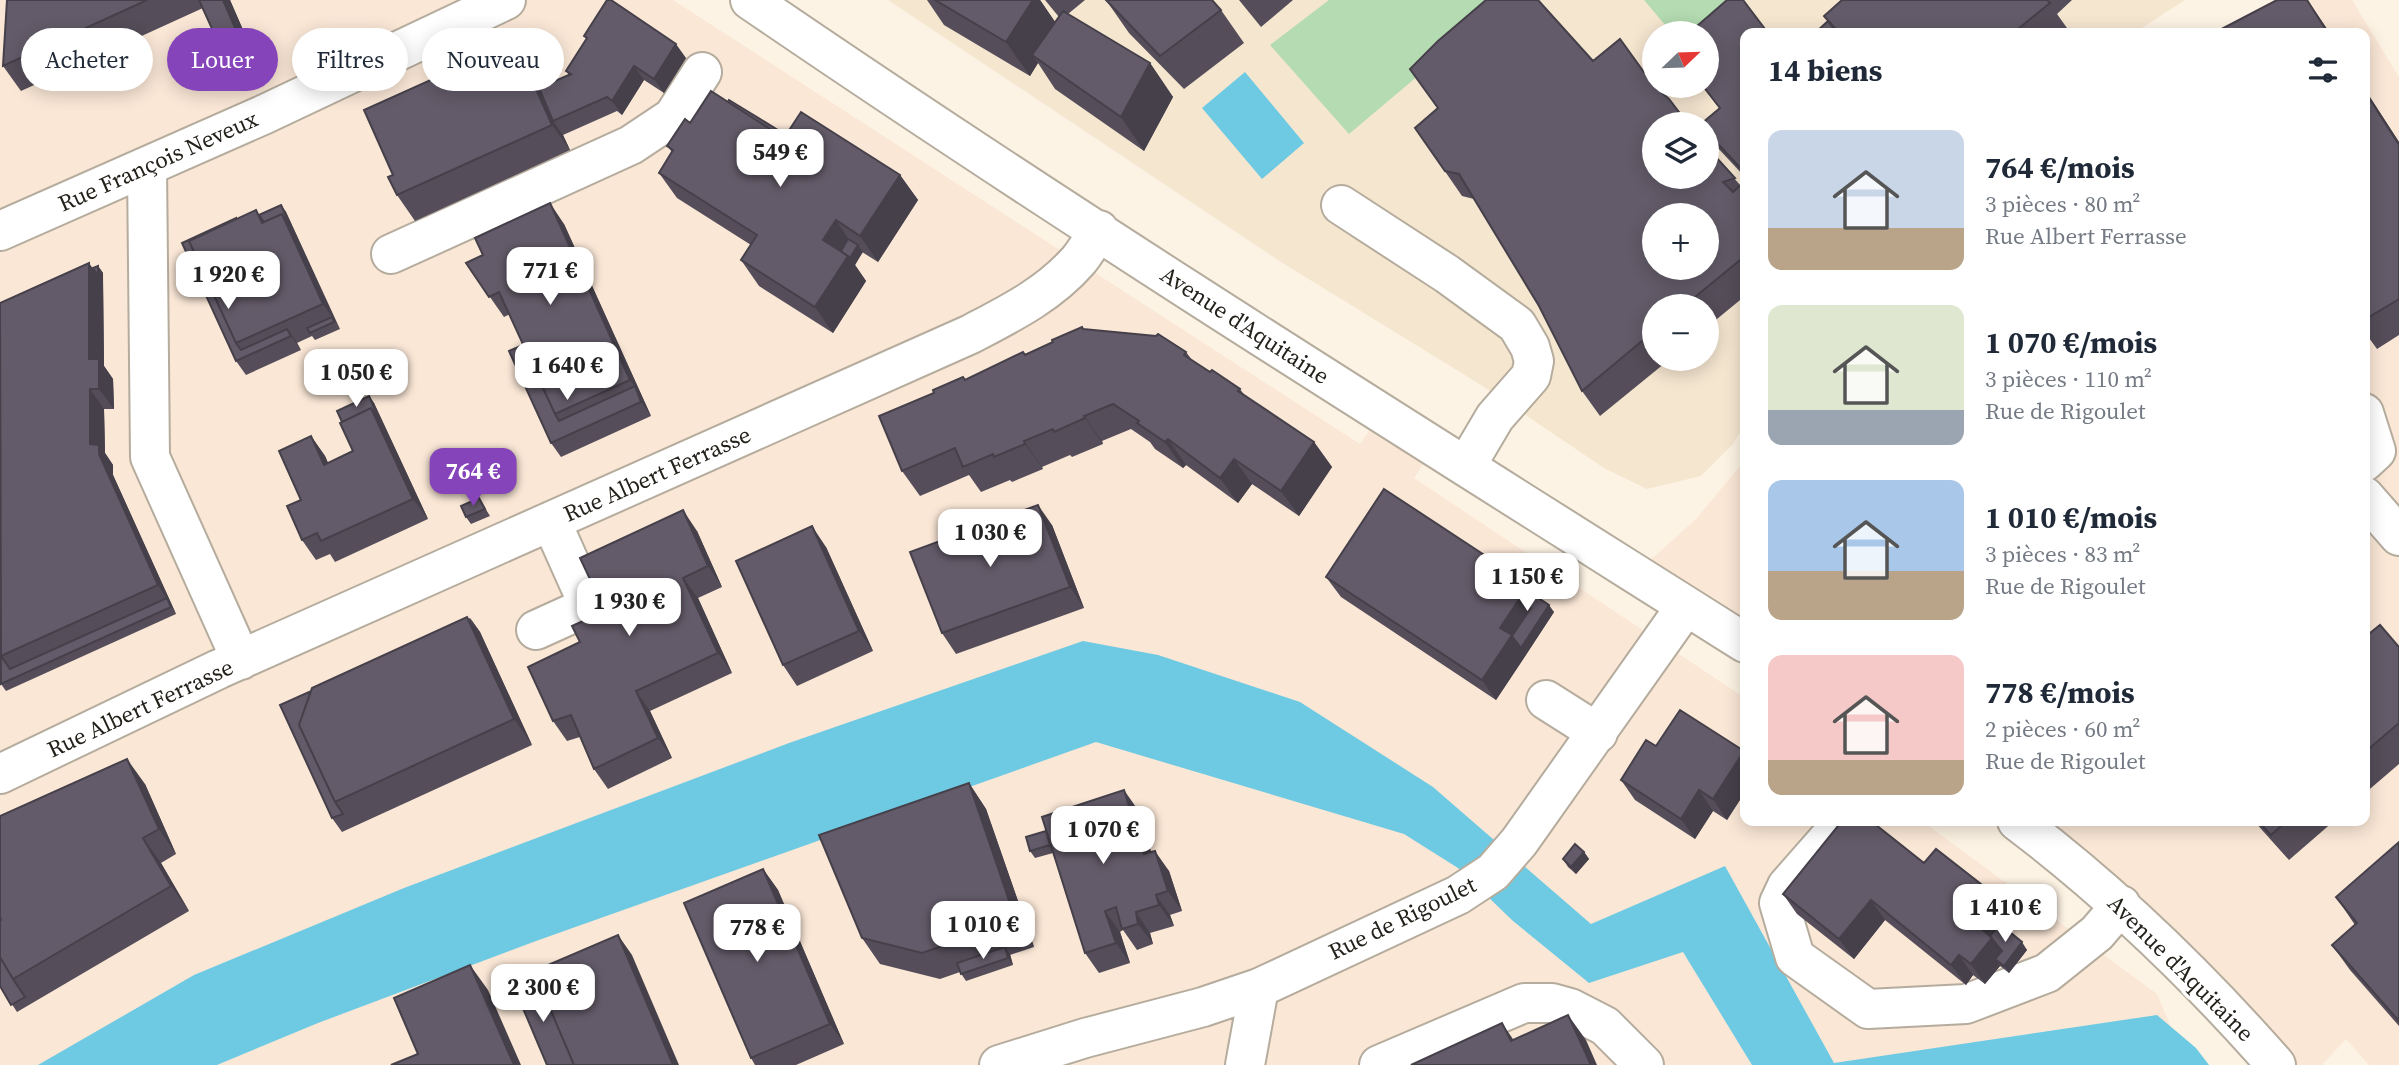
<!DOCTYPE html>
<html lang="fr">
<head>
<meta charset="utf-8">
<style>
  :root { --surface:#fff; --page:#f2f2f3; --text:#1f2937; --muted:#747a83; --accent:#8544b9 }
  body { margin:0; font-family:"Source Serif 4",serif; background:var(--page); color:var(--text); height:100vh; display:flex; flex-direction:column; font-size:26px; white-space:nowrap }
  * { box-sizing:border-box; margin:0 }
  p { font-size:23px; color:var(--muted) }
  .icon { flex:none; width:38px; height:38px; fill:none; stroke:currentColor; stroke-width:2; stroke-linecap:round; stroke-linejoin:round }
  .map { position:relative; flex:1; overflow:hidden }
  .sheet { position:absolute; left:1740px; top:28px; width:630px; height:798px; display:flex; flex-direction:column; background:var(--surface); border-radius:14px; box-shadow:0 4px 18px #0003 }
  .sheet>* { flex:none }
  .banner { position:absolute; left:21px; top:28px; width:665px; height:63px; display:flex; gap:14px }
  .needle { width:46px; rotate:67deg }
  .controls { position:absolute; left:1642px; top:21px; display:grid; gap:14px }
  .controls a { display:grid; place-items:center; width:77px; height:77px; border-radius:50%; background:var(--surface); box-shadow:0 4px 18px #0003; font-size:35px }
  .price { position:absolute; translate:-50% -60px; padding:0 16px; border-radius:14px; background:#fff; color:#222; font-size:23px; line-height:46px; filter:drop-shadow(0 2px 4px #0008) }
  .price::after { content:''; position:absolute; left:50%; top:42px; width:21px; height:16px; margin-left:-10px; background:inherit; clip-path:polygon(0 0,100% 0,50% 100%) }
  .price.active { background:var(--accent); color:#fff }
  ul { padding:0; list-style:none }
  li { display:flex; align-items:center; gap:21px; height:175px; padding:0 28px }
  li span { display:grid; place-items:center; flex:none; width:196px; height:140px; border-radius:14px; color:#555 }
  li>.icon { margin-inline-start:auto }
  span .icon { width:84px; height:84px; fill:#fffc; stroke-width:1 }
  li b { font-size:30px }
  h2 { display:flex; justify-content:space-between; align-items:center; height:84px; padding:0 28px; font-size:30px }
  .pill { padding:0 24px; border-radius:32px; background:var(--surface); box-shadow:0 4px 18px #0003; font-size:24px; line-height:63px }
  .pill.active { background:var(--accent); color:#fff }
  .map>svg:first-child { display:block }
</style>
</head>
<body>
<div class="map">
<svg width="2399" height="1065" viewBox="0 0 2399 1065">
  <rect width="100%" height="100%" fill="#fdf3e4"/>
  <path fill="#fae7d6" d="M0 0H673L1360 444 1383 412 1636 573 1696 519 1745 460V643L1424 463 1414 478 1745 698V821H1922L2157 994 2187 1065H0Z
    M2301 0H2352L2399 77V1065H2369L2346 1039 2322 1065H2276L2017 821H2364V33H2250Z"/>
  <path fill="#f5e6d0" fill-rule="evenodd" d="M888 0H2185L2134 33H1745V424L1733 444 1701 476 1647 489 1604 468 1481 385 1281 262ZM1654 33H1706V86H1654ZM1654 124H1706V177H1654ZM1654 215H1706V268H1654ZM1654 306H1706V359H1654Z"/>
  <path fill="#b4dbb1" d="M1329 0H1508L1349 134 1270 45Z
    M1644 0H1734L1692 33H1672Z"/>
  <path fill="#6ecae3" d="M1245 72 1304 143 1262 179 1202 108Z
    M1083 641 1158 655 1300 702 1433 787 1591 924 1725 866 1834 1063 2157 1015 2196 1048 2209 1065H1752L1683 952 1589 983 1513 921 1458 868 1404 834 1096 742 536 941 318 1023 217 1065H38L194 975 404 888 789 743Z"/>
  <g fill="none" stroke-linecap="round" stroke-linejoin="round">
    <defs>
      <path id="minor" d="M750 0C1076 223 1411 432 1745 643
        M147 167 150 457 241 660
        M1341 205 1447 274 1517 325 1530 347 1534 361 1531 376 1495 417 1466 466
        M0 231 265 114 506 0
        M391 254 631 145 673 117 702 72
        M2364 413 2376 451 2364 462
        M2364 496 2399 536
        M536 630 589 606 551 521
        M1546 700 1598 733
        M0 774 219 669 971 334C1009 314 1048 295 1078 261 1086 252 1092 240 1099 230
        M1844 821 1787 886 1779 903 1795 957 1868 1009 1966 1004 2047 973 2097 933 2121 905
        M2017 821C2112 893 2197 975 2276 1065
        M999 1065 1085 1038 1203 1007 1259 988 1458 895 1493 872 1519 842 1686 606
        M1245 1065 1259 988
        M1379 1065 1524 1003H1552L1570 1008 1605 1026 1644 1065"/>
    </defs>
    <use href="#minor" stroke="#b5ac9d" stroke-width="42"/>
    <use href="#minor" stroke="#fff" stroke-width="38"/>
  </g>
  <path fill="#554e5a" d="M7 0H230L260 69 241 78 223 53 203 8 21 91 3 66Z
    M927 0H1040L1055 22 1059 17 1045 0H1085L1068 14 1150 63 1173 97 1144 151 1055 89 1038 63 1030 76 944 25Z
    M1106 0 1221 10 1244 43 1184 89 1129 33Z
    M1239 0H1293L1261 27Z
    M1842 0H2072L2057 14 2067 28 2062 33H1815L1828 21 1824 16Z
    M1745 33V177L1715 145 1706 133V124L1719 108 1702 86H1706Z
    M584 36 686 58 664 93 644 80 622 115 617 111 563 135 570 150 415 221 397 195 393 175 515 42 533 67 542 87 569 75 566 71 587 39Z
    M1593 61 1654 85 1740 185 1745 181V296L1706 328V306H1654V359H1670L1600 416 1582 391 1539 306 1474 199 1462 196 1415 128Z
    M2364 88 2399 142V335L2377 349 2364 331Z
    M728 102 786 135 900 175 918 200 878 262 862 252 855 265 866 281 833 333 759 286 741 260 751 245 677 198 659 173 672 152 667 146 690 123Z
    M281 205 286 212 340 329 315 340 312 336 297 343 301 350 246 375 236 361V219L259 215Z
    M564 224 651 416 561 457 551 443 523 345 510 314 504 317 466 263Z
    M98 266 103 273 104 366 113 379 114 409H104L105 453 113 465V475L176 614 6 691 1 684 0 547 93 268Z
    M1084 329 1186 352 1192 360 1210 372 1240 389 1245 396 1314 442 1332 467 1299 516 1252 484 1238 503 1186 465 1183 468 1155 449 1150 442 1131 429 1102 441 1103 444 1072 457 1070 455 1042 467 1043 469 1012 482 1010 480 981 492 969 475 920 496 902 471 934 393 963 377 965 380 1023 352 1025 354Z
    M369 396 374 403 428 519 335 562 330 554 316 560 302 540 301 500 311 436 325 456 328 463 353 451 342 422Z
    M479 498 490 516 471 524 466 517Z
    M1052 525 1084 608 956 654 942 633Z
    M697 531 722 587 698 598 732 673 650 711 672 758 608 789 594 769 580 737 567 741 553 721 580 642 605 611Z
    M826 547 873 651 797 686 783 665Z
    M1498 564 1507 577 1554 612 1496 700 1341 597 1326 577Z
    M470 618 480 632 532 745 342 832 332 818 311 691Z
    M2364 638 2399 647V764L2364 794Z
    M1656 746 1745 752V792L1727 820 1713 811 1695 839 1635 800 1621 780Z
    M969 783 986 809 1034 947 1010 955 1013 965 966 981 960 972 940 979 880 964 862 938Z
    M145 784 176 854 161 863 189 911 17 1012 0 986Z
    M1138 810 1151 852 1169 871 1182 911 1170 915 1174 926 1150 933 1153 944 1137 950 1123 930 1120 932 1130 963 1099 973 1085 953 1053 853 1035 858 1030 851Z
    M2254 821H2334L2289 860Z
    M2399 842V1026L2350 970 2332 945 2355 925 2336 897Z
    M1584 852 1589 859 1576 874 1568 867 1563 859Z
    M1924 863 2000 899 2014 920 2006 929 2027 950 2009 973 2000 966 1985 984 1973 975 1966 985 1885 920 1854 959 1797 914 1783 894Z
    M763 869 778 890 844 1044 796 1065H755L751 1058Z"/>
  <path fill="#45404a" d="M223 0H230L260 69 242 44Z
    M1033 0H1040L1060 29 1032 55 1038 63 1030 76 1006 42Z
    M2307 0 2317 14 2330 33H2328Z
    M515 42 533 67 556 120 553 121 563 135 570 150 552 125Z
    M676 44 686 58 664 93 654 79Z
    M1150 63 1173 97 1144 151 1121 117Z
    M634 66 644 80 622 115 612 101Z
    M2364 88 2399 142V145L2364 90Z
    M900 175 918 200 878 262 860 236Z
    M550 203 564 224 651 416 641 402 635 386 630 380Z
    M281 205 286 212 337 324 323 304 282 214Z
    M836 220 853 246 843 262 823 240Z
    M858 245 863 252 855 265 866 281 833 333 815 307 848 256Z
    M89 263 103 283 104 366 113 379 114 409 99 389 89 359Z
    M98 266 103 273V283L98 276Z
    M287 329 297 343 301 350 291 336Z
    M90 389 104 409 105 453 113 465V475L176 614 158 585 90 444Z
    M369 396 374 403 428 519 413 499 371 408Z
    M1084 416 1102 441 1103 444 1085 418Z
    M311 436 325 456 338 485 324 465Z
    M1168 439 1186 465 1183 468 1165 442Z
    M1024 441 1042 467 1043 469 1025 444Z
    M1314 442 1332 467 1299 516 1281 491Z
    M1234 459 1252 484 1238 503 1220 478Z
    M1038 505 1052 525 1084 608 1070 587Z
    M683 510 697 531 722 587 708 566Z
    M812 526 826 547 873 651 859 631Z
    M1498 564 1513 584 1507 593 1491 575Z
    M683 578 698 598 732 673 718 653Z
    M1522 595 1536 616 1518 644 1526 655 1496 700 1482 680 1500 628Z
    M1549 605 1554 612 1526 655 1521 648Z
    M467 617 475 628 470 618 480 632 532 745 514 719Z
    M636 691 650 711 672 758 658 738Z
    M1744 751 1745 792 1727 820 1713 799Z
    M127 759 145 784 176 854 159 829Z
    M969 783 986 809 1034 947 1016 921Z
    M1124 790 1138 810 1158 874 1144 854Z
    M1699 790 1713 811 1695 839 1681 819Z
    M143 838 161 863 189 911 171 886Z
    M1155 851 1169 871 1182 911 1168 891Z
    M1584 852 1589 859 1576 874 1571 867Z
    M763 869 778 890 844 1044 830 1024Z
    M1156 895 1170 915 1174 926 1159 905Z
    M2000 899 2014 920 1995 942 2007 958 1995 959 2000 966 1985 984 1971 964 1978 926Z
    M1871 900 1885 920 1854 959 1839 939Z
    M1105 911 1120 932 1130 963 1116 943Z
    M1136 912 1150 933 1153 944 1138 924Z
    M618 935 632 955 679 1065H673Z
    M2022 942 2027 950 2009 973 2004 966Z
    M1005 947 1010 954 1013 965 1008 958Z
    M1959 955 1973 975 1966 985 1951 965Z
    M470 965 488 990 521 1065H514Z
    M1568 1015 1586 1040 1597 1065H1591Z
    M1502 1023 1519 1048 1511 1041Z"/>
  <path fill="#635b69" stroke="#45404a" stroke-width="2" fill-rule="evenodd" d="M7 0H147L3 66Z
    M199 0H223L242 44 223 53Z
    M607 0H611L676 44 654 79 634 66 612 101 607 97 553 121 539 88 571 74 566 71 587 38 584 36Z
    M935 0H1033L1006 42Z
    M1106 0H1212L1221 10 1160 56Z
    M1486 0H1538L1593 61 1620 39 1654 86 1669 99 1688 124H1654V177H1706V146L1735 178 1723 182 1733 192 1745 181V256L1684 306H1654V331L1582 391 1539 306 1459 174 1445 171 1415 128 1438 108 1410 69 1438 41ZM1654 215H1706V268H1654Z
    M1727 0H1743L1768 33H1745V173L1706 131V124H1701L1720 108 1703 86H1706V33H1689Z
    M1842 0H2047L2050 3 2013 33H1839L1824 16Z
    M2277 0H2307L2328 33H2214Z
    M1063 11 1150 63 1121 117 1032 55Z
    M1828 21 1838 33H1815Z
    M515 42 552 125 397 195 388 177 393 175 364 110Z
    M2364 90 2399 145V299L2364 320Z
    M711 91 784 138 801 112 900 175 860 236 836 220 823 240 848 256 815 307 741 260 757 235 659 173 673 150 667 146 685 119 690 123Z
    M729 100 786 135 784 138 728 102Z
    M550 203 630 380 555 414 499 292 489 297 466 263 483 255 475 238Z
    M281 205 291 227 282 214 264 222 259 215Z
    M256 210 262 223 282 214 323 304 236 343 189 241Z
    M236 218V219L189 241 236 343 241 350 287 329 291 336 236 361 182 243Z
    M848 239 858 245 850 258 841 251Z
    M89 263V359H99V389H90V444L99 445V454L158 585 1 656 0 303Z
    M98 266V276L93 268Z
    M332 317 334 322 310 333 307 328Z
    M1082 327 1083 329 1156 336 1158 334 1186 352 1184 355 1210 372 1212 370 1240 389 1238 391 1314 442 1281 491 1234 459 1220 478 1168 439 1165 442 1137 423 1139 421 1113 404 1084 416 1085 418 1054 432 1053 429 1024 441 1025 444 994 457 993 454 963 467 955 448 902 471 879 416 934 393 933 390 963 377 965 380 1023 352 1025 355 1053 342 1052 340Z
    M523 345 555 414 559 421 635 386 641 402 551 443 509 351Z
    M369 396 380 421 371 408 342 422 337 411Z
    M371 408 413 499 321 541 317 533 302 540 287 506 301 500 279 451 311 436 324 465 353 451 340 423Z
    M1384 489 1498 564 1491 575 1522 595 1500 628 1512 635 1482 680 1326 577Z
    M0 497 1 656 10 669 167 598 171 607 1 684Z
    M479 498 485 509 466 517 461 506Z
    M1038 505 1070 587 942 633 910 552Z
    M683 510 708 566 683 578 718 653 636 691 658 738 594 769 571 715 553 721 528 667 580 642 572 626 605 611 580 558Z
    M812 526 859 631 783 665 736 561Z
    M1507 577 1549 605 1521 648 1512 636 1531 608 1522 595 1503 583Z
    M467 617 514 719 335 802 299 725 312 688Z
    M2380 625 2399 647V723L2364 753V638Z
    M311 691 299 725 335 802 343 814 332 818 280 705Z
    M1680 710 1744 751 1713 799 1699 790 1681 819 1621 780 1646 740 1656 746Z
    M127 759 159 829 143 838 171 886 13 979 0 957V921L1 920 0 917V816Z
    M969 783 1016 921 922 953 862 938 819 835Z
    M1124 790 1144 854 1155 851 1168 891 1156 895 1159 905 1136 912 1138 924 1122 929 1116 907 1105 911 1116 943 1085 953 1042 817Z
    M1842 821H1871L1924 863 1936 849 2000 899 1978 926 1992 938 1971 964 1959 955 1951 965 1871 900 1839 939 1783 894Z
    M2258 821H2287L2271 835Z
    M1046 831 1050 845 1030 851 1026 837Z
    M2399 842V1021L2332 945 2357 923 2336 897Z
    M1575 844 1584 852 1571 867 1563 859Z
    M763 869 830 1024 751 1058 684 903Z
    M2000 924 2022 942 2004 966 1995 959 2002 951 1990 936Z
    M618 935 673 1065H574L534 971Z
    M1005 947 1008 958 961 974 957 963Z
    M0 957 13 979 25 997 11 1005 0 986Z
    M470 965 514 1065H391L418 1054 394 998Z
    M537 978 574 1065H547L514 987Z
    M1568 1015 1591 1065H1411L1502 1023 1511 1041Z"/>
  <g text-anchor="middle" stroke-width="7" stroke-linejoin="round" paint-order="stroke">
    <g font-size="23" fill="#24211b" stroke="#fff">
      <text transform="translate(158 161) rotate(-24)" y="8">Rue François Neveux</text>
      <text transform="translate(1245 325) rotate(33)" y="8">Avenue d'Aquitaine</text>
      <text transform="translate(657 474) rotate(-24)" y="8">Rue Albert Ferrasse</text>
      <text transform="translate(140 708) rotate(-25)" y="8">Rue Albert Ferrasse</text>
      <text transform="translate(1402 918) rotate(-26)" y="8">Rue de Rigoulet</text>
      <text transform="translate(2181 968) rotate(45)" y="8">Avenue d'Aquitaine</text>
    </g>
  </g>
</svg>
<div class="controls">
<a><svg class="needle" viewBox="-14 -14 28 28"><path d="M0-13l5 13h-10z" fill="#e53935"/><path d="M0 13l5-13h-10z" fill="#747a83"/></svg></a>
<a><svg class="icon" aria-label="layers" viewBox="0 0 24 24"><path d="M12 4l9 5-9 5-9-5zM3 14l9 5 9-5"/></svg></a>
<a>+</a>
<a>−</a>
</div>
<b class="price" style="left:780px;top:189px">549 €</b>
<b class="price" style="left:550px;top:307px">771 €</b>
<b class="price" style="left:228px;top:311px">1 920 €</b>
<b class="price" style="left:567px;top:402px">1 640 €</b>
<b class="price" style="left:356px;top:409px">1 050 €</b>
<b class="price active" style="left:473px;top:508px">764 €</b>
<b class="price" style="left:990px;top:569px">1 030 €</b>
<b class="price" style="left:1527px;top:613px">1 150 €</b>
<b class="price" style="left:629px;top:638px">1 930 €</b>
<b class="price" style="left:1103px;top:866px">1 070 €</b>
<b class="price" style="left:2005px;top:944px">1 410 €</b>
<b class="price" style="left:983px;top:961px">1 010 €</b>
<b class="price" style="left:757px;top:964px">778 €</b>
<b class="price" style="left:543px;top:1024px">2 300 €</b>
<div class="banner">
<a class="pill">Acheter</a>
<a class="pill active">Louer</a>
<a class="pill">Filtres</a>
<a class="pill">Nouveau</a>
</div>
<section class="sheet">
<h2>14 biens<svg class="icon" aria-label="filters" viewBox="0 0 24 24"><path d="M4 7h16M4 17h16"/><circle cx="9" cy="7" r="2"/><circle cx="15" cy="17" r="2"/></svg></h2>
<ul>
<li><span style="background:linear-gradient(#c9d6e8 70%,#b9a48a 0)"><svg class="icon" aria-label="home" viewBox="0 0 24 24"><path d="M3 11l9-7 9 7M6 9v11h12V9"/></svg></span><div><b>764 €/mois</b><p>3 pièces · 80 m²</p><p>Rue Albert Ferrasse</p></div></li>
<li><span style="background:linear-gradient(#dfe7d0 75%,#9aa5b1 0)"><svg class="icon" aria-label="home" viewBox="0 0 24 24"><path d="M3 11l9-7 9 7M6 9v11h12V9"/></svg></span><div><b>1 070 €/mois</b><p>3 pièces · 110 m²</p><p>Rue de Rigoulet</p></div></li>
<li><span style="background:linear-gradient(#a9c7e8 65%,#b9a48a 0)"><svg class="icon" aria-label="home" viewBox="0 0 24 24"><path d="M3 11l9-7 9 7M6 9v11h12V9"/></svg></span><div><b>1 010 €/mois</b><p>3 pièces · 83 m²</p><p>Rue de Rigoulet</p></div></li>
<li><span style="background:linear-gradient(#f6c9c9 75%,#b9a48a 0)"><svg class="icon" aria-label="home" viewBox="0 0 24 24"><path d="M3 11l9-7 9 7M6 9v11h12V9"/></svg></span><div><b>778 €/mois</b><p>2 pièces · 60 m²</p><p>Rue de Rigoulet</p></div></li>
</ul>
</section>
</div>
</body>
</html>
